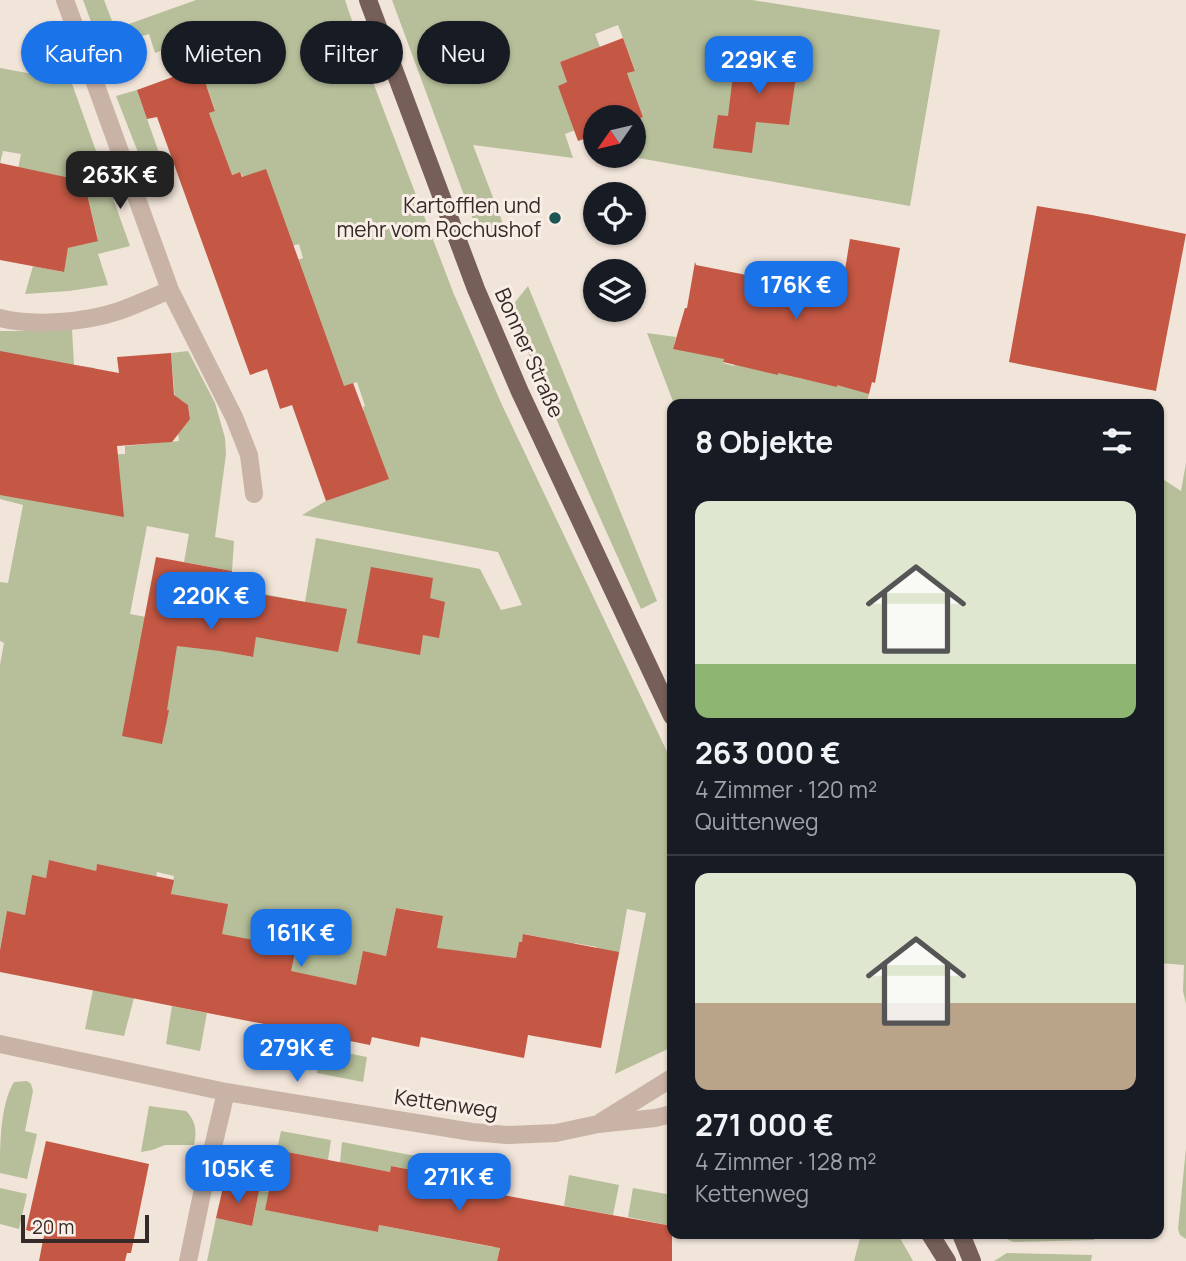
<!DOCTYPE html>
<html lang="de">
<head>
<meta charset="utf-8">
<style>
  :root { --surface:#171b24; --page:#20242c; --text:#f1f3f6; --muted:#9ea1a6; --line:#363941; --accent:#1a73e8 }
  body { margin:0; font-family:Manrope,sans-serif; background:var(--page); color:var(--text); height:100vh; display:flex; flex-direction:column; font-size:26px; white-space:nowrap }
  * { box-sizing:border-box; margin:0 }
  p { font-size:23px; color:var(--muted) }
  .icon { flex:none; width:38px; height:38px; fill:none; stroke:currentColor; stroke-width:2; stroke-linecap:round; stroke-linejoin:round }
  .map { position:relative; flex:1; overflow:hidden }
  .details { position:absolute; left:667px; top:399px; width:497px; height:840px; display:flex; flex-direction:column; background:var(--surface); border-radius:14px; box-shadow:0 2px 5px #0004 }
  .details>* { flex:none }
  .guide { position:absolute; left:21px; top:21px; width:541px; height:63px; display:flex; gap:14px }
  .needle { width:46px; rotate:236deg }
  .controls { position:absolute; left:583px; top:105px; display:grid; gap:14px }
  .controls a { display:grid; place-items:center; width:63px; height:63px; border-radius:50%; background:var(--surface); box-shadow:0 2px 5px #0004; font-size:35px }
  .scale { position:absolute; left:21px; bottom:18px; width:128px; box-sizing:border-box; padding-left:7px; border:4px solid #352a27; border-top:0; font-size:19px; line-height:24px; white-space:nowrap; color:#352a27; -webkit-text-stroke:5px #f9eee6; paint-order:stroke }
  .price { position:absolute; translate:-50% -60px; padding:0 16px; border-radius:14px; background:var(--accent); color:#fff; font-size:23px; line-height:46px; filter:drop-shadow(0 2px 4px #0008) }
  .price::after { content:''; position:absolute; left:50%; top:42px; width:21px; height:16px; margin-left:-10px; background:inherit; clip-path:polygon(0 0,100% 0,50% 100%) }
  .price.current { background:#222; color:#fff }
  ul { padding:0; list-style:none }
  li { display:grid; align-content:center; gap:14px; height:371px; padding:0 28px }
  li+li { border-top:2px solid var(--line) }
  li span { display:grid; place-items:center; height:217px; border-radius:14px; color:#555 }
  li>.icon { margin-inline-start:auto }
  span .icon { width:126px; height:126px; fill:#fffc; stroke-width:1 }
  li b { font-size:30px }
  h2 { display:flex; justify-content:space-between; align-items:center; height:84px; padding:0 28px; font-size:30px }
  .pill { padding:0 24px; border-radius:32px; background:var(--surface); box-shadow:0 2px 5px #0004; font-size:24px; line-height:63px }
  .pill.current { background:var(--accent); color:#fff }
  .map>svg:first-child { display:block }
</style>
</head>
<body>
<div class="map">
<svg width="1186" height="1261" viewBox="0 0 1186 1261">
  <rect width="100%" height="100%" fill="#f1e4d9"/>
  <path fill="#b6bf9a" d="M83 0H104L115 29 196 0H345L371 77 453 292 502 405 672 762V1047L615 1074 646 913 627 909 618 960 596 956 597 947 574 943 572 951 551 939 524 934 522 942H519L516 958 437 949 423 912 396 908 386 956 363 952 356 985 311 976 288 985 295 948 260 941 215 970 227 904 192 898 189 918H167L174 876 157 872 153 897 97 865 80 956 74 866 49 860 46 878 32 876 25 915 7 912 0 949V665L4 643 0 641V582L8 583 23 505 0 499V331H50L72 329 74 365 95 368 102 455 125 454V446L179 441 177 426 190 419 188 405 181 400H175L171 353 188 351 215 403 225 438 226 454 215 537 234 541 232 571 184 562 189 534 147 526 130 614 220 631 218 650 252 657 264 594 305 602 316 538 480 569 501 610 522 605 498 552 302 515 326 501 388 478 375 443 356 413 364 410 363 407 365 406 357 382 331 391 239 280 303 258 299 244 288 247 240 172 219 179 216 132 209 113 215 110 207 87 201 89 194 69 219 60 210 34 155 53 149 34 101 49Z
    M392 0H752L940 30 910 206 627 156H634V121L643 117 627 73 635 70 618 25 595 34 600 47 560 62 567 82 558 86 578 129 565 134 573 158 473 145 508 237H489L475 225Z
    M0 68 71 81 130 246 98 254 108 285 69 291 25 294 33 266 63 272 68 248 98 240 84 181 15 184 21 154 3 151 0 164Z
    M137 90 159 153 141 160 116 96Z
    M528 286 657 601 641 609 567 444 516 324 512 306Z
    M647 333 676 337 673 349 725 353 723 363 734 366 737 354 779 363 798 378 837 386 839 376 869 394 867 402 878 404H674Z
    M1186 463V1004L1183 991 1184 965 1159 963 1158 476 1181 491Z
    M93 990 134 998 124 1036 85 1029Z
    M172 1006 207 1013 200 1051 166 1044Z
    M321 1048 367 1057 363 1082 317 1073Z
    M27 1081 31 1084 33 1091 25 1131 37 1134 27 1179 0 1173C0 1145 0 1105 14 1082Z
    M149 1106 186 1111C196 1121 197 1131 194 1145H165L152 1150 141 1152Z
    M281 1131 331 1140 328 1160 277 1150Z
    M342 1142 442 1161 439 1175 391 1166 390 1172 340 1163Z
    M1186 1148V1239L1180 1235 1178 1229Z
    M456 1163 507 1168 504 1187 454 1178Z
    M569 1175 619 1185 613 1215 564 1206Z
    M0 1188 27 1194 19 1229 0 1224Z
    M633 1188 672 1195V1226L628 1217Z
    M259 1191 269 1192 266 1210 378 1232 379 1225 493 1247 503 1235 497 1261H207L216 1218 252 1226Z
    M861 1234H876L900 1238 913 1261H854Z
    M999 1234H1094V1240L1013 1242 1001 1236Z
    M1007 1253H1008L1092 1255 1091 1261H994Z"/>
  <path fill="#c45844" d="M623 38 635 71 627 73 643 117 634 121V117H595V135L578 141 558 86 567 82 560 62Z
    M785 48 799 50 808 60 807 75 795 83 789 125 756 122 752 153 713 148 718 115 728 116 736 51 774 56Z
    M200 67 215 111 209 113 232 175 240 172 242 177 266 169 344 386 353 383 389 479 326 501 292 405 280 409 267 369 250 375 157 117 147 119 137 90Z
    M0 163 84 181 98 241 68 248 64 272 0 260Z
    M1037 206 1092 215 1186 234 1156 391 1009 362Z
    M850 239 900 248 875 383 872 382 869 394 837 385V387L778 373V375L723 362 724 359 673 349 685 308H687L695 262 696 265 841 294Z
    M0 351 119 373 117 357 171 353 174 395 188 405 190 419 172 442 117 446 124 517 0 495Z
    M156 557 232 571 228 589 347 609 338 652 256 637 253 657 220 651 177 646 167 710H169L162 744 122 736Z
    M371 567 433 578 430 598 445 602 439 638 423 635 420 655 357 643Z
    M49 860 96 871 97 864 174 880 171 894 228 904 222 934 296 948 291 971 356 985 363 951 386 956 396 908 443 916 437 948 516 958 519 942H522L523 934 619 952 601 1048 528 1035 524 1058 421 1037 419 1047 372 1037 370 1045 0 972V950L7 911 25 915 32 875 46 878Z
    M46 1141 149 1164 131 1253H127L125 1261H39L44 1235 26 1230Z
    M277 1150 390 1172 391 1166 454 1178 504 1187 503 1195 672 1226V1261H497L500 1248 379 1225 378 1232 265 1210Z
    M224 1183 259 1191 252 1226 216 1218Z"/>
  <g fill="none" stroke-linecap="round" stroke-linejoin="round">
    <path stroke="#c9b3a6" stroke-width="18" d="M170 290 234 417 249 455 254 494
      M0 318C34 327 86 322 119 311 136 305 153 297 170 290L65 0
      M0 1044 226 1092 472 1132 507 1135 556 1133 598 1124 655 1118 672 1114
      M601 1122 672 1078
      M188 1261 203 1189 226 1092"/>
    <path stroke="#765f58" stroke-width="18" d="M368 0 476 289 520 392 672 716
      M930 1234 947 1261
      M961 1234 972 1261"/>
  </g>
  <circle fill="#1d5554" stroke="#f9eee6" stroke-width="2.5" cx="555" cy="218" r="7"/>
  <g text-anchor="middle" stroke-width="6" stroke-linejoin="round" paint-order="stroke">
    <g font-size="21" fill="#352a27" stroke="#f9eee6" text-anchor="end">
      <text x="541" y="213">Kartofflen und<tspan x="541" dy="24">mehr vom Rochushof</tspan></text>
    </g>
    <g font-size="21" fill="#352a27" stroke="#f9eee6">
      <text transform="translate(529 353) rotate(66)" y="7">Bonner Straße</text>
      <text transform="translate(446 1104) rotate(8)" y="7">Kettenweg</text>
    </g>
  </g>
</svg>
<div class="controls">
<a><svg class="needle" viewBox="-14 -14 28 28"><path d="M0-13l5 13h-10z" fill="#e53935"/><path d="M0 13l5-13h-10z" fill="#9ea1a6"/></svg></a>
<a><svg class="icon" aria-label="locate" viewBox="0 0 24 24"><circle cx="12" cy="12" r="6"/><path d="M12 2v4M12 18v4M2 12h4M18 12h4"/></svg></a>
<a><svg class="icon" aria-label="layers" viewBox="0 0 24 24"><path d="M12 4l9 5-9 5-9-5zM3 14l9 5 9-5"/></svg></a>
</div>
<div class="scale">20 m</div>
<b class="price" style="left:759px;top:96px">229K €</b>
<b class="price current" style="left:120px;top:211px">263K €</b>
<b class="price" style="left:796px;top:321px">176K €</b>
<b class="price" style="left:211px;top:632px">220K €</b>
<b class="price" style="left:301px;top:969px">161K €</b>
<b class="price" style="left:297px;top:1084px">279K €</b>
<b class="price" style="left:238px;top:1205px">105K €</b>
<b class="price" style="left:459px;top:1213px">271K €</b>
<div class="guide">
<a class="pill current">Kaufen</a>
<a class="pill">Mieten</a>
<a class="pill">Filter</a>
<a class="pill">Neu</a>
</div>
<section class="details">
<h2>8 Objekte<svg class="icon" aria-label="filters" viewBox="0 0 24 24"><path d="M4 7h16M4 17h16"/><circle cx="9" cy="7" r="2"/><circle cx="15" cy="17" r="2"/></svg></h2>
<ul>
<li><span style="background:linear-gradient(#dfe7d0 75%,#8fb573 0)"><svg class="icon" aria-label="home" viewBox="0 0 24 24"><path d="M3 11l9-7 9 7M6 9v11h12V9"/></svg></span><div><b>263 000 €</b><p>4 Zimmer · 120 m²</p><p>Quittenweg</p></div></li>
<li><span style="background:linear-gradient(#dfe7d0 60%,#b9a48a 0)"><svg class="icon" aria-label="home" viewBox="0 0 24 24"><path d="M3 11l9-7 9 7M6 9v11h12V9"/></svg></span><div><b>271 000 €</b><p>4 Zimmer · 128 m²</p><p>Kettenweg</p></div></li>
</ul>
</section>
</div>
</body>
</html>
